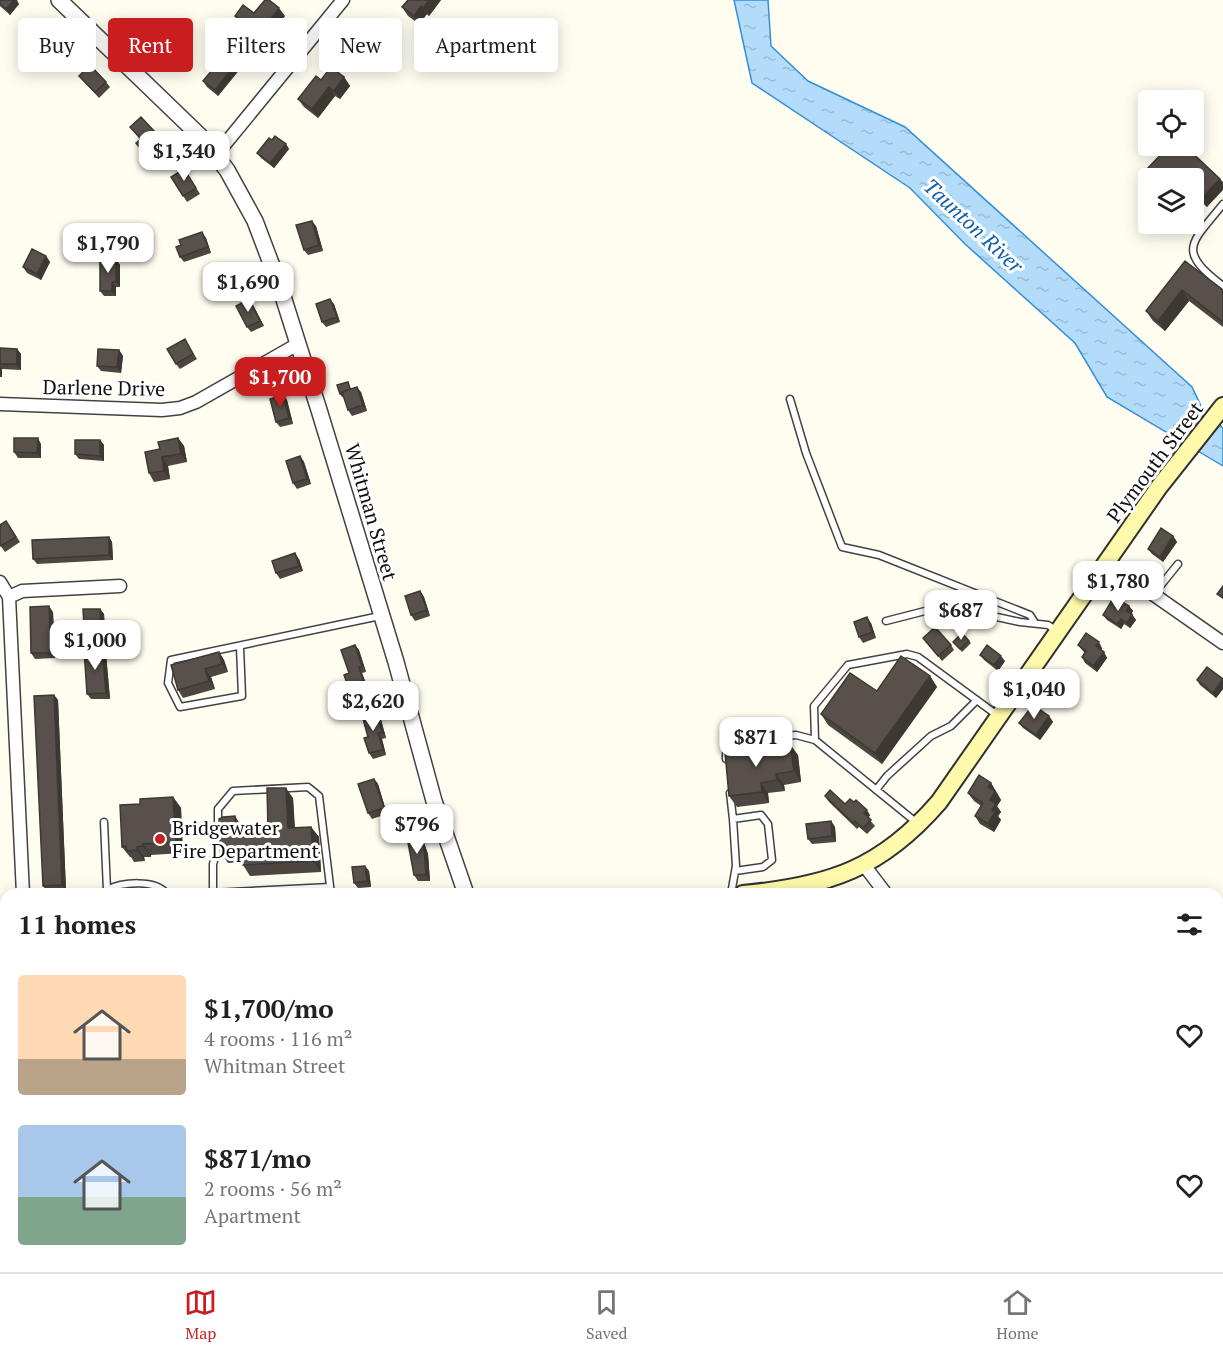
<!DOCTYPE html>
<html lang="en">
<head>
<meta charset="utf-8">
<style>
  :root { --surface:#fff; --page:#f6f6f6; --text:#202124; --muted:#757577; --line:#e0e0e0; --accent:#c81e1f }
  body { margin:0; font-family:"PT Serif",serif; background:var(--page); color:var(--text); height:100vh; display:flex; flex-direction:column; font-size:22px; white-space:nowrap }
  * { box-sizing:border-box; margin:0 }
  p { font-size:20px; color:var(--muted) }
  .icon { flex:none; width:33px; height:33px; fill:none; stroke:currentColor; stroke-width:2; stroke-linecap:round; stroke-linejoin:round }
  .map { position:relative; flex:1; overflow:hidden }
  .details { position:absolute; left:0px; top:888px; width:1224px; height:384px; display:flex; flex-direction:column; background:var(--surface); border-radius:18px 18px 0 0; box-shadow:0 3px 15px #0003 }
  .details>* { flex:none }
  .guide { position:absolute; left:18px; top:18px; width:600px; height:54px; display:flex; gap:12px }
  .tools { position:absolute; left:1138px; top:90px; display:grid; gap:12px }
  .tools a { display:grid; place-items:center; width:66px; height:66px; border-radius:6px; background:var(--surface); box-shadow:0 3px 15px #0003; font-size:30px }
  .price { position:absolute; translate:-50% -51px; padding:0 14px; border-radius:12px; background:#fff; color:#222; font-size:20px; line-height:39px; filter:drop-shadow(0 2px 3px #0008) }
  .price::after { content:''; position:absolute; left:50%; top:36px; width:18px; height:14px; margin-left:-9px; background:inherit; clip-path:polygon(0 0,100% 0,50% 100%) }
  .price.selected { background:var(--accent); color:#fff }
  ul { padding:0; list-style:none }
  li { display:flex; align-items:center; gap:18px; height:150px; padding:0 18px }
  li span { display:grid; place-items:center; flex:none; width:168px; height:120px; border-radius:6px; color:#555 }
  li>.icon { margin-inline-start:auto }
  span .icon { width:72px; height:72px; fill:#fffc; stroke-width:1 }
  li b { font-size:26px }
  h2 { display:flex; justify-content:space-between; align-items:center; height:72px; padding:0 18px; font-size:26px }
  .chip { padding:0 21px; border-radius:6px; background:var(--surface); box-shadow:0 3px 15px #0003; font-size:21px; line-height:54px }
  .chip.selected { background:var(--accent); color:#fff }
  .tab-bar { display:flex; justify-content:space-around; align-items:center; height:84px; border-top:2px solid var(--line); background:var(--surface); font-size:16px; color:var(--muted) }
  .tab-bar a { display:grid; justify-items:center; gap:3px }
  .tab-bar .selected { color:var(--accent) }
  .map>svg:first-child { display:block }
</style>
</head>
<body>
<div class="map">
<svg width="1223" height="1272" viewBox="0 0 1223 1272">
  <defs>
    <pattern id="water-ripples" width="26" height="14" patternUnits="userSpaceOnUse" patternTransform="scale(1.5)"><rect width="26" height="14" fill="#b2dcfa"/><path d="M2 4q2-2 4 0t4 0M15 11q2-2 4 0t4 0" fill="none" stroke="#98bcd5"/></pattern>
  </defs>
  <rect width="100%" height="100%" fill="#fffdf0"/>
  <path fill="url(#water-ripples)" stroke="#348fd5" stroke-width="1.5" d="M734 0H768L771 46 808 81 905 127 1192 387 1202 408 1223 428V466L1107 397 1075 343 965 244 910 188 752 83Z"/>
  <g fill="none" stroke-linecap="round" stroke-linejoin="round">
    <defs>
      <path id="service" d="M1223 204C1191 244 1176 250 1223 286
        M790 399 806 453 842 547 879 555 1030 615 1035 623
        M1153 595 1178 564
        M886 621 929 610 956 608 1020 622 1048 625 1057 631
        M240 647 242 696 180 707 168 683 171 660 380 616
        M815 740 814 706 848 665 907 654 918 657 997 715
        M726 759C725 749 730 745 738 741L796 735 815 740 917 823
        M876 790 887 776 931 736 951 726 977 700
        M730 793 733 819
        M104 822 107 890
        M212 893 330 887
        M107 894V890C122 882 156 879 167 894
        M213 894V864L218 848V809L233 791 308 787 319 796 331 894
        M731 894 736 866 733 819 761 815 768 824 772 860 763 867 735 871"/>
      <path id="minor" d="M216 155 343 0
        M0 404 162 410 180 408 196 402 298 344
        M1107 562 1223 643
        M0 582 9 597 23 894
        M9 597 22 591 120 586
        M864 865 886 894
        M0 1153 6 1142
        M1218 1196 1223 1197
        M579 1266 586 1272
        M807 1266 830 1272
        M1100 1266 1101 1272
        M719 1272 738 1266"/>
      <path id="tertiary" d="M59 0 200 136 227 170 255 221 280 287 319 410 396 662 434 801 466 894"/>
      <path id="secondary" d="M743 894C829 886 881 869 939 802L1159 487 1223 406
        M0 931H6"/>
    </defs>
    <use href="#service" stroke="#424242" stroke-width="9"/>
    <use href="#minor" stroke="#424242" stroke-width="15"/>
    <use href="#tertiary" stroke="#424242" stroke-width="18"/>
    <use href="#secondary" stroke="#313131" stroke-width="20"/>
    <use href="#service" stroke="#fff" stroke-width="6"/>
    <use href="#minor" stroke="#fff" stroke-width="12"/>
    <use href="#tertiary" stroke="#fff" stroke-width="15"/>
    <use href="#secondary" stroke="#fff9ab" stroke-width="16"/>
  </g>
  <path fill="#4c4540" d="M0 0 19 4 10 15 0 6Z
    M441 0 429 16 427 14 419 24 408 16 402 7Z
    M254 13 285 16 273 32 269 29 260 39 241 24 235 16Z
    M143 30 170 37 169 38 177 48 170 56 147 35Z
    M31 33 60 40 49 52 35 38Z
    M350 46H378L366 61 354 51Z
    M236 64 240 69 218 96 207 87 203 81Z
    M79 76 106 82 110 87 99 98 83 81Z
    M344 77 350 86 340 99 335 96 318 118 304 107 298 99 321 80Z
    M130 127 160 139 146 156 136 143 140 139Z
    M272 140 286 144 289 149 274 168 261 158 257 153Z
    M1148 168 1220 179 1207 207 1194 195V178H1157Z
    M184 169 200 194 187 202 171 177Z
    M316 226 323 251 308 255 304 250Z
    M206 238 211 253 184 262 180 257 181 245Z
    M46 256 50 262 41 280 27 273 23 267Z
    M116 259 120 265V287H116V296H104L100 291Z
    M1185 261 1223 290V327L1189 301 1165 331 1153 321 1146 311Z
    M334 304 340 322 326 327 322 322Z
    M253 305 264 326 251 332 247 327Z
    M185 339 197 359 180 369 176 364Z
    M0 348 17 349 21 354V370L2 369V377H0Z
    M119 350 123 356 121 373 101 371 97 366Z
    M348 382 351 389 361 392 367 411 352 416 348 410 344 396 342 397 340 394Z
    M283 395 287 400 293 424 280 427 276 422Z
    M178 438 184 446 187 462 168 466 170 479 154 482 149 473 160 449Z
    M100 440 104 445V461L79 459 75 454Z
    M41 444V458H18L14 452Z
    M300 456 304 462 311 484 297 489 293 483Z
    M6 521 20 542 5 552 0 545Z
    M1173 536 1177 542 1163 562 1152 554 1148 549Z
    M109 537 112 542 113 560 37 564 33 559Z
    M299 559 303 571 280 579 276 573Z
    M420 591 424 597 430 616 415 621 411 615Z
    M1129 606 1133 611 1131 614 1136 620 1130 628 1124 624 1121 629 1107 620 1103 615Z
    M100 609 104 614 105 631 88 632 84 627Z
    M53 612 55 658 35 659 31 653Z
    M871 623 876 638 863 643 859 637Z
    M923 638 951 645 954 650 942 661Z
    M969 641 971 643 962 652 953 642Z
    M355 645 359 650 366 672 362 673 367 686 352 691 348 686 349 673Z
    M1078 645 1102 648 1101 650 1104 652 1107 658 1097 672 1085 663 1082 657 1085 653 1082 650Z
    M102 648 106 654 110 699H91L87 694Z
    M219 652 224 660 228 672 211 677 215 689 183 698 178 690Z
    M980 655 1005 661 998 671 984 660Z
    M930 676 937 687 882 764 828 725 821 714 877 691Z
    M1197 680 1223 689 1216 698 1200 685Z
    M54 695 58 700 66 890 47 891 43 886Z
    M376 711 380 716 386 738 382 739 386 755 373 759 369 753 368 737Z
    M1049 716 1053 722 1040 740 1023 728 1019 723Z
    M798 755 801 782 784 785 785 791 768 793 769 803 737 807 729 796Z
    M374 779 378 784 387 814 372 819 368 813Z
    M991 783 1001 800 997 806 1001 812 998 816 1001 820 994 832 980 824 975 816 981 806 974 801 968 793Z
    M825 796 845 804 870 815 868 818 875 826 867 834 859 827 857 829 829 802Z
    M173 797 181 808 183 853 151 855V857H144L145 861 134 862 131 857H130L122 847 140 804Z
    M293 798 295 827H311L319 837 321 872 250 876 243 865V862L228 863 220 852 242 827 243 831 268 829Z
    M831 821 835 827 836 842 812 844 808 839Z
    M420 835 423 840 428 854 430 881H418L414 875Z
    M365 866 369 871 371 887 358 888 354 883Z
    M1218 1237H1223V1259H1218Z
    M433 1266H481V1269H471V1272H437Z"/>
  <path fill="#3e3834" d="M14 0H17L19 4 10 15 6 9Z
    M429 0H441L429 16 423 8Z
    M421 6 427 14 419 24 414 16Z
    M279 8 285 16 273 32 267 24Z
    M263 20 269 29 260 39 255 31Z
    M167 31 170 37 168 40 164 34Z
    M57 35 60 40 49 52 46 46Z
    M374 40 378 46 366 61 362 55Z
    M173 43 177 48 170 56 166 50Z
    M236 64 240 69 218 96 215 90Z
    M344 77 350 86 340 99 334 91Z
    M329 87 335 96 318 118 312 109Z
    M156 133 160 139 146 156 142 150Z
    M286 144 289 149 274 168 270 163Z
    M1171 171 1177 178H1164Z
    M1220 179 1223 182V190L1207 207 1201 199Z
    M312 221 316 226 323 251 319 245Z
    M202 232 206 238 211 253 208 247Z
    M46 256 50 262 41 280 37 274Z
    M116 259 120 265V287L116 282Z
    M112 282 116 287V296L112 291Z
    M1182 290 1189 301 1165 331 1158 321Z
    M249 299 253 305 264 326 260 321Z
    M330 299 334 304 340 322 337 317Z
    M17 349 21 354V370L17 364Z
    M119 350 123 356 121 373 117 367Z
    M0 366 2 369V377L0 374Z
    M357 387 361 392 367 411 363 405Z
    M283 395 287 400 293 424 289 418Z
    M38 438 41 444V458L37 453Z
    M178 438 184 446 187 462 181 454Z
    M100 440 104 445V461L100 456Z
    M300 456 304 462 311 484 307 479Z
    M162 457 168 466 170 479 164 471Z
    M1173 536 1177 542 1163 562 1160 557Z
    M109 537 112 542 113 560 109 555Z
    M295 553 299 559 303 571 299 566Z
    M420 591 424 597 430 616 427 610Z
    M49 606 53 612 55 658 51 653Z
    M1129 606 1133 611 1130 616 1126 611Z
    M100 609 104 614 105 631 101 626Z
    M1132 614 1136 620 1130 628 1127 623Z
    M867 617 871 623 876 638 872 632Z
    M1121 619 1124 624 1121 629 1117 624Z
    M1099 642 1102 648 1099 652 1096 646Z
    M355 645 359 650 366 672 362 666Z
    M102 648 106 654 110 699 106 693Z
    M219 652 224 660 228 672 222 664Z
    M1104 652 1107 658 1097 672 1093 666Z
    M1001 656 1005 661 998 671 994 665Z
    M359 667 362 673 367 686 363 680Z
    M205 669 211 677 215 689 209 681Z
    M930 676 937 687 882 764 875 753Z
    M1223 679V689L1216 698 1213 693Z
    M54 695 58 700 66 890 62 885Z
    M376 711 380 716 386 738 382 732Z
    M1049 716 1053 722 1040 740 1036 735Z
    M378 733 382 739 386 755 383 750Z
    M790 744 798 755 801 782 794 771Z
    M776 774 784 785 785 791 777 780Z
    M374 779 378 784 387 814 384 808Z
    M761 783 768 793 769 803 762 792Z
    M991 783 1001 800 997 806 1001 812 998 816 1001 820 994 832 988 824 992 810 988 787Z
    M286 788 293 798 295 839 288 828Z
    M173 797 181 808 183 853 176 842Z
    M867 810 870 815 868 819 864 813Z
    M235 816 242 827 243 842 235 831Z
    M831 821 835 827 836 842 832 836Z
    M311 827 319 837 321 872 313 861Z
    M420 835 423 840 428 854 430 881 426 875Z
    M143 844 151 855V857L143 846Z
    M137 847 144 857 145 861 137 850Z
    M365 866 369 871 371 887 367 881Z"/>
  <path fill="#58504a" stroke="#3e3834" stroke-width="1.5" d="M0 0H14L6 9 0 4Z
    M265 0H269L279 8 267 24 263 20 255 31 235 16 243 5 254 13Z
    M408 0H429L423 8 421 6 414 16 402 7Z
    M153 19 167 31 164 34 173 43 166 50 143 30Z
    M42 21 57 35 46 46 31 33Z
    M362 31 374 40 362 55 350 46Z
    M225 55 236 64 215 90 203 81Z
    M90 65 106 82 95 92 79 76Z
    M331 67 344 77 334 91 329 87 312 109 298 99 316 76 321 80Z
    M141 117 156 133 142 150 136 143 141 139 130 127Z
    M275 136 286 144 270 163 257 153 269 138 272 140Z
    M1169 146H1185L1220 179 1201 199 1194 192V178H1179L1171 171 1164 178H1160L1148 168Z
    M184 169 196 188 183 196 171 177Z
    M312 221 319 245 304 250 296 225Z
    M202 232 208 247 180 257 176 247 181 245 179 240Z
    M32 249 46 256 37 274 23 267Z
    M100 259H116V282H112V291H100Z
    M1185 261 1223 290V322L1182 290 1158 321 1146 311Z
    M249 299 260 321 247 327 236 306Z
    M330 299 337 317 322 322 316 304Z
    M185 339 193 354 176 364 167 349Z
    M0 348 17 349V364H0Z
    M98 349 119 350 117 367 97 366Z
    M348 382 350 389 342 392 343 393 340 394 337 385Z
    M357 387 363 405 348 410 342 392Z
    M283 395 289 418 276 422 270 399Z
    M14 438H38L37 453 14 452Z
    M178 438 181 454 162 457 164 471 149 473 145 452 160 449 158 442Z
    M75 440H100V456L75 454Z
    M300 456 307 479 293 483 286 461Z
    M6 521 16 537 1 546 0 545V525Z
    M1161 528 1173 536 1160 557 1148 549Z
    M109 537V555L33 559 32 540Z
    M295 553 299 566 276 573 272 561Z
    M1223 586V598L1217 594Z
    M420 591 427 610 411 615 405 596Z
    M1114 597 1129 606 1126 611 1132 614 1127 623 1121 619 1117 624 1103 615Z
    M49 606 51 653H31L30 607Z
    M83 609H100L101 626 84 627Z
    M867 617 872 632 859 637 854 622Z
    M935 627 951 645 938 656 923 638Z
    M962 633 969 641 960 649 953 642Z
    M1086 633 1099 642 1096 646 1104 652 1093 666 1082 657 1086 651 1078 645Z
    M355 645 362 666 359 667 363 680 348 686 344 675 349 673 341 650Z
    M987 645 1001 656 994 665 980 655Z
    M102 648 106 693 87 694 84 649Z
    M219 652 222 664 205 669 209 681 178 690 171 665Z
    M901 656 930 676 875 753 821 714 850 673 877 691Z
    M1207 667 1223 679 1213 693 1197 680Z
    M54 695 62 885 43 886 34 696Z
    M1033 705 1049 716 1036 735 1019 723Z
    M376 711 382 732 378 733 383 750 369 753 364 738 368 737 362 715Z
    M790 744 794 771 776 774 777 780 761 783 762 792 729 796 725 752Z
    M979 775 991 783 988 787 995 791 990 800 996 804 992 810 995 812 988 824 975 816 983 803 968 793Z
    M374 779 384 808 368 813 358 784Z
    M267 788H286L288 828 311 827 313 861 243 865 242 851 220 852 219 819 223 817 235 816V831L268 829Z
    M830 790 845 804 850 799 854 802 856 800 867 810 864 813 871 820 863 828 855 821 853 823 825 796Z
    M173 797 176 842 143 844V846L137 847V850L127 851 126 846 122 847 120 805 140 804V799Z
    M831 821 832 836 808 839 806 824Z
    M420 835 424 848 426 875H414L407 837Z
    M365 866 367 881 354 883 352 867Z
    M1218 1237H1223V1252L1218 1251Z
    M64 1268H79V1272H64Z
    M1142 1268 1143 1272H1127V1269Z"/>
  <circle fill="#c81e1f" stroke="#fff" stroke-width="2" cx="160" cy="839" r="6"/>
  <g text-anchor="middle" stroke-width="6" stroke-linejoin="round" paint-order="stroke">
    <g font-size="20" fill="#0f0f0f" stroke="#fff">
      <text transform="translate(104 388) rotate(1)" y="7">Darlene Drive</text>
      <text transform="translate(1155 462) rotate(-53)" y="7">Plymouth Street</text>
      <text transform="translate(371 512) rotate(74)" y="7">Whitman Street</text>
    </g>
    <g font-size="20" fill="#0f0f0f" stroke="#fff" text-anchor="start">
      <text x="172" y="835">Bridgewater<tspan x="172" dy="23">Fire Department</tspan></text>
    </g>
    <g font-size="21" font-style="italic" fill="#0f60a9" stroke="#fff">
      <text transform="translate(973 226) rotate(43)" y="7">Taunton River</text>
    </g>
  </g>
</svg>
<div class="tools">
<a><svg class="icon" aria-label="locate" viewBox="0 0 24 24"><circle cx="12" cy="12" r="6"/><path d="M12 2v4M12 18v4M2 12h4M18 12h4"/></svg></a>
<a><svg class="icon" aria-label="layers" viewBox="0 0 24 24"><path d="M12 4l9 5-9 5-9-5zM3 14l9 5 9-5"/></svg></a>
</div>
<b class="price" style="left:184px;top:182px">$1,340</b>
<b class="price" style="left:108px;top:274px">$1,790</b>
<b class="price" style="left:248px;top:313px">$1,690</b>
<b class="price selected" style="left:280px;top:408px">$1,700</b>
<b class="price" style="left:1118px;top:612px">$1,780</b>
<b class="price" style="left:961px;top:641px">$687</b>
<b class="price" style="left:95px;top:671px">$1,000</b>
<b class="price" style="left:1034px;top:720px">$1,040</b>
<b class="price" style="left:373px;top:732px">$2,620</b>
<b class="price" style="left:756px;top:768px">$871</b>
<b class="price" style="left:417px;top:855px">$796</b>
<div class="guide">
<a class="chip">Buy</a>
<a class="chip selected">Rent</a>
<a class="chip">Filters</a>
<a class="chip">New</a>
<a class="chip">Apartment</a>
</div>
<section class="details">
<h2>11 homes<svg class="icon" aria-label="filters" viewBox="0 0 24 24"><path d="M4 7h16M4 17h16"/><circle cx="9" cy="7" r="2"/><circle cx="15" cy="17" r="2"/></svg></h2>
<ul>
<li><span style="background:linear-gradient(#ffd9b3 70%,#b9a48a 0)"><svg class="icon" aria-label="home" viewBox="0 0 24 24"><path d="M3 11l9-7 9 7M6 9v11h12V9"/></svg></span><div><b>$1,700/mo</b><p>4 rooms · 116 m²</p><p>Whitman Street</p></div><svg class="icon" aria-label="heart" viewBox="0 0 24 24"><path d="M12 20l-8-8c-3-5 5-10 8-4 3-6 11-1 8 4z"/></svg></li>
<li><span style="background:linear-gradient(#a9c7e8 60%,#7fa58c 0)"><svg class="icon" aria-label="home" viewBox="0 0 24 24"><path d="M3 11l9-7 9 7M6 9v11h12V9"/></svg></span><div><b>$871/mo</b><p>2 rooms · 56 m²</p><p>Apartment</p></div><svg class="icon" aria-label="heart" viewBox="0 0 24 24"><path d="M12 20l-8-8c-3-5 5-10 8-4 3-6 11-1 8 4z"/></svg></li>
</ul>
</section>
</div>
<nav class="tab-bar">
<a class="selected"><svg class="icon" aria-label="map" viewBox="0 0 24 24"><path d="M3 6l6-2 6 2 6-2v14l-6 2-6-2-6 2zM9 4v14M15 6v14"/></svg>Map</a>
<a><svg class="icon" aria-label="saved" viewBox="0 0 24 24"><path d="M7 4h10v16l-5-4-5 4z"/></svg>Saved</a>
<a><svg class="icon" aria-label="home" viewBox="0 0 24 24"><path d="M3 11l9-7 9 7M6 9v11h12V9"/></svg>Home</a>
</nav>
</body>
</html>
